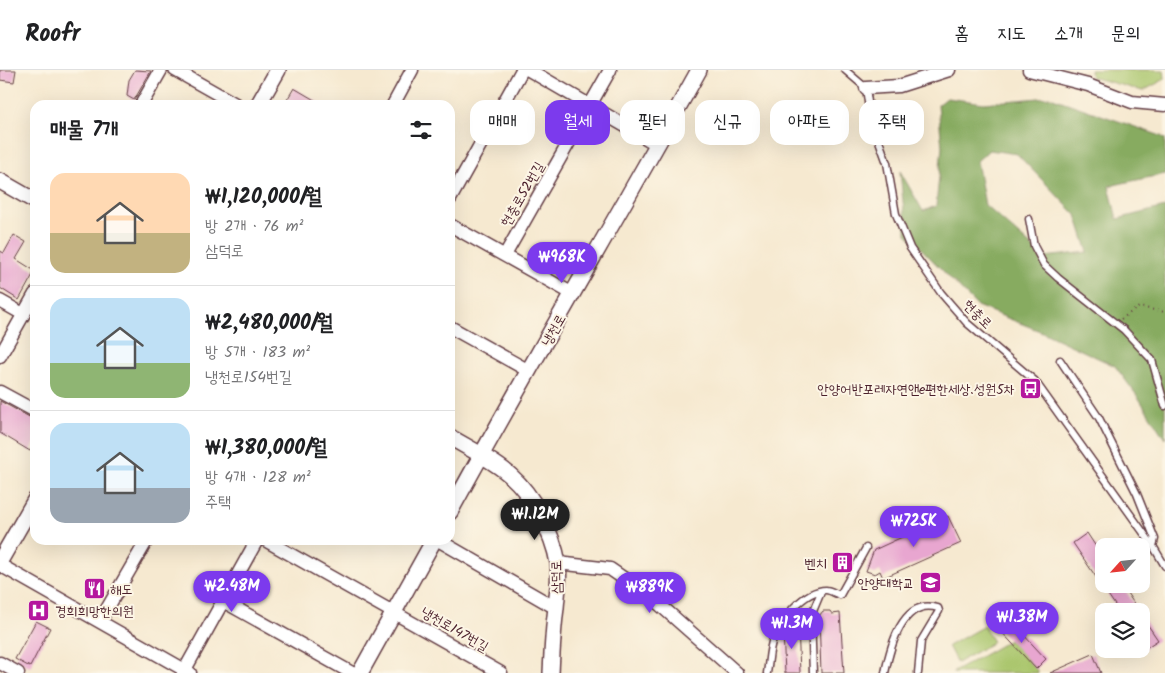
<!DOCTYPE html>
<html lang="ko">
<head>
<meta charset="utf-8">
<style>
  :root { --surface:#fff; --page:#f2f2f2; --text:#202124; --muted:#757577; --line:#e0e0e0; --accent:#7c3aed }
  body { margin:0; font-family:Kalam,"Poor Story",sans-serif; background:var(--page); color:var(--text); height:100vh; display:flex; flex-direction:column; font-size:19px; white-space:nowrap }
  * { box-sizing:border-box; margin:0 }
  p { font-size:16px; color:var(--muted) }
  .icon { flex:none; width:28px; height:28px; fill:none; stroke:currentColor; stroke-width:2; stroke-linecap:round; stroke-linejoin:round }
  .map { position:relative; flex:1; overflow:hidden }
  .panel { position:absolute; left:30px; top:30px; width:425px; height:445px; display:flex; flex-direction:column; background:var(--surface); border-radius:15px; box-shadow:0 5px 20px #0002 }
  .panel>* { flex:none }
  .top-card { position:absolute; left:470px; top:30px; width:475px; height:45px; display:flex; gap:10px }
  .needle { width:32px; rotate:243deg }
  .buttons { position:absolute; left:1095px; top:468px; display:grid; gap:10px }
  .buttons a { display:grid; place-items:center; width:55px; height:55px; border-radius:10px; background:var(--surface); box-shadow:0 5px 20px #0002; font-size:25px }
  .price { position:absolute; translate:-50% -42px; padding:0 11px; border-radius:18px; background:var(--accent); color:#fff; font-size:16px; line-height:32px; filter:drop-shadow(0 1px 2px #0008) }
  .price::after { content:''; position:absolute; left:50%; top:30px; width:15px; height:11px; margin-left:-8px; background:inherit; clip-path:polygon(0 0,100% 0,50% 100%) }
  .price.current { background:#222; color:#fff }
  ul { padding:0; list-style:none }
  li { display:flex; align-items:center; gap:15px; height:125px; padding:0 20px }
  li+li { border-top:1px solid var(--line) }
  li span { display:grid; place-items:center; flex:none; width:140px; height:100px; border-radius:15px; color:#555 }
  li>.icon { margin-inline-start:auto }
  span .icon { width:60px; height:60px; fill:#fffc; stroke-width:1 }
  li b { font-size:21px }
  h2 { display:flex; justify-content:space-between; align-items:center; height:60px; padding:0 20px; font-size:21px }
  .chip { padding:0 18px; border-radius:15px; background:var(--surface); box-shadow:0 5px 20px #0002; font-size:18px; line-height:45px }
  .chip.current { background:var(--accent); color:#fff }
  header { display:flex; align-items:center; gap:30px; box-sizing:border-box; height:70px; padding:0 25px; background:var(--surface); border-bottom:1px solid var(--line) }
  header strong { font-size:24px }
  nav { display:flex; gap:28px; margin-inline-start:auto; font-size:18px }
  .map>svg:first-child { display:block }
</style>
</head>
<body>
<header>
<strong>Roofr</strong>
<nav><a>홈</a><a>지도</a><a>소개</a><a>문의</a></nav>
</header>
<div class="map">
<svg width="1165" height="603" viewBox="0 0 1165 603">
  <rect width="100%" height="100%" fill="#fcf5e5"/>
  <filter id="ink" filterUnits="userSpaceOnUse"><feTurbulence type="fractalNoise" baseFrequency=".02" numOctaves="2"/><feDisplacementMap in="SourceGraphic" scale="10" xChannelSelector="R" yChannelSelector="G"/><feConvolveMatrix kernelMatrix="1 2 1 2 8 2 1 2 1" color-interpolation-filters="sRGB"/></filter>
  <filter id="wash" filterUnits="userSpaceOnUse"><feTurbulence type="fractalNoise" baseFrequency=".0096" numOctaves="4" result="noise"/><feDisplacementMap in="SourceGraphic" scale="20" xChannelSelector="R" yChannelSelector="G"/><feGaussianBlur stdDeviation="1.12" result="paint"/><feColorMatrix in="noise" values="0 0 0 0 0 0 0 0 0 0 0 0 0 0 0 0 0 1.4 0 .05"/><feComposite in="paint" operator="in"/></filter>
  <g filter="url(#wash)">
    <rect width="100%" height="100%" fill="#f6e9d0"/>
    <path fill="#aac66d" stroke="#7a724c" d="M1090 0H1164L1165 9 1143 21 1091 7Z
      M984 556 993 572 957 593 948 576Z
      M1010 570 1036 599 1038 603H952Z"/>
    <path fill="#87ab60" stroke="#686546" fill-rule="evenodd" d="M1050 27 1161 66 1165 69V104L1109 116 1117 149 1165 137V369L1138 327 1115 296 1040 261 977 236 906 163 900 101 923 141 936 136 942 77 938 35 947 28 984 33ZM989 80 1017 84 1076 145 1088 182 1044 187 985 135 977 91Z"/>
    <g id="blocks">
      <path fill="#e8a6d0" d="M0 0H16L14 12 0 10Z
        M135 0 151 1 134 30 127 26 129 10Z
        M294 18 323 35H284Z
        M14 165 26 172 16 189 35 201 19 230 0 218V181L4 183Z
        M0 331 35 350V373L30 381 0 363Z
        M948 446 961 473 883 508 880 501 875 504 866 501 874 480Z
        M1087 463 1104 489V514H1121L1139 541H1119L1073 473Z
        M823 541H830L832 544 840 543 844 603H821L819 546Z
        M1141 545 1158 570 1141 581Z
        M1008 548 1046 589 1036 599 998 558Z
        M36 551 50 558 30 597 15 589Z
        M798 555 800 603H785L783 561H790L789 556Z
        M1093 584 1101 603H1050Z"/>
    </g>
  </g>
  <g filter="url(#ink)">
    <use href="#blocks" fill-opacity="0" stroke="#643d44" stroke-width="1"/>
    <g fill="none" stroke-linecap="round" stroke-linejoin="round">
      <defs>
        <path id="service" d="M845 0 866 18 870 46 887 93 896 144 910 178 941 223 967 253 1035 311 1153 476 1165 496
          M1029 149 1034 176 1044 195 1058 208 1124 260 1152 290 1165 336
          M1060 290 1099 348 1137 424 1155 469 1153 476
          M767 603C769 592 769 579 773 569 780 550 804 520 826 520 830 520 836 524 840 525L866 478
          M813 603 811 546 821 522
          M885 603C890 578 902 527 938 538L939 541 921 571 918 603"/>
        <path id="minor" d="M175 0 237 35
          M529 0 658 75
          M1029 0 1088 15 1132 32 1165 35
          M866 18 899 16 949 0
          M141 35 161 0
          M393 35 412 0
          M450 129 522 0
          M450 155 573 224
          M505 185 610 0
          M0 231 23 244
          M450 257 529 301
          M0 286 35 224
          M0 322 35 341
          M265 470 501 603
          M438 470 556 538
          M558 493 610 499 651 527 737 603
          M0 495 190 603
          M223 531 352 603
          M100 551 147 470
          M0 593 18 603
          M183 603 257 470"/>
        <path id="tertiary" d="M258 35 278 0
          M0 111 35 131
          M450 367C470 379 495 391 511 406 533 425 553 464 558 493 560 508 557 523 556 538 553 560 552 581 551 603
          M450 442C531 293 617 148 699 0
          M0 491 35 430
          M360 603 434 470"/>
      </defs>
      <use href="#service" stroke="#643d44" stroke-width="9"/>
      <use href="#minor" stroke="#643d44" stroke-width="15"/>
      <use href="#tertiary" stroke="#643d44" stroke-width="18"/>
      <path stroke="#643d44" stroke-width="2" stroke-dasharray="1 4" stroke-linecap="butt" d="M1121 249 1139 237 1165 242"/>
      <use href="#service" stroke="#fff" stroke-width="6"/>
      <use href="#minor" stroke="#fff" stroke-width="12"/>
      <use href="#tertiary" stroke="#fff" stroke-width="15"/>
    </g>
  </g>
  <defs>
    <symbol id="bus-square" viewBox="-11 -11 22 22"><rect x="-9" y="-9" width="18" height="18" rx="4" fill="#b5179e" stroke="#fcf5e5"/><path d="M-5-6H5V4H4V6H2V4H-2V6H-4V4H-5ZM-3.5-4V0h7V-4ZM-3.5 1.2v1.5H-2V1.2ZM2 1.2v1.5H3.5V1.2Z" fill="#fff"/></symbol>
    <symbol id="building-square" viewBox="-11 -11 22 22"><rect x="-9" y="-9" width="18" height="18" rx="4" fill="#b5179e" stroke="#fcf5e5"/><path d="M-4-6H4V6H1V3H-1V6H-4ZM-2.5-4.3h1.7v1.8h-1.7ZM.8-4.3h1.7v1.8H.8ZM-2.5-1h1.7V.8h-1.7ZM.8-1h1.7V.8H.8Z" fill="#fff"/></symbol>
    <symbol id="university-square" viewBox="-11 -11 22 22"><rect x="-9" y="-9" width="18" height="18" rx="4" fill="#b5179e" stroke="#fcf5e5"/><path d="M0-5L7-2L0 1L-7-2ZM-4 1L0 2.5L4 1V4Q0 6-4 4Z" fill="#fff"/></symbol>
    <symbol id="restaurant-square" viewBox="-11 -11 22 22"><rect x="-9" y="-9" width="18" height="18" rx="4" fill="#b5179e" stroke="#fcf5e5"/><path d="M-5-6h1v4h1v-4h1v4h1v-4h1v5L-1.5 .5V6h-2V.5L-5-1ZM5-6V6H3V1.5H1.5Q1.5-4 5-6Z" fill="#fff"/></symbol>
    <symbol id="hospital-square" viewBox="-11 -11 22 22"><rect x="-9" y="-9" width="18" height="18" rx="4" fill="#b5179e" stroke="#fcf5e5"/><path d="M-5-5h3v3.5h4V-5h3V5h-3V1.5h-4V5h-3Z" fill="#fff"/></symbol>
  </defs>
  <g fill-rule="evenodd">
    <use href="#bus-square" x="1018" y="306" width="25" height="25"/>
    <use href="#building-square" x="830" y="480" width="25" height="25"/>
    <use href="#university-square" x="918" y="500" width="25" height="25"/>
    <use href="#restaurant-square" x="82" y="506" width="25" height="25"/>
    <use href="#hospital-square" x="26" y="528" width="25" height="25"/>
  </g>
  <g text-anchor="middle" stroke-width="4" stroke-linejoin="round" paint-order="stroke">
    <g font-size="14" fill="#4a1f2b" stroke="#fcf5e5">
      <text transform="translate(522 124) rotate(-60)" y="5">현충로52번길</text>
      <text transform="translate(978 244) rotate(45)" y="5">현충로</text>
      <text transform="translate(553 260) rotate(-60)" y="5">냉천로</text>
      <text transform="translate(556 507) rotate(-91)" y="5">삼덕로</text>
      <text transform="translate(455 559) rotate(30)" y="5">냉천로147번길</text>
    </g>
    <g font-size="14" fill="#4a1f2b" stroke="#fcf5e5" text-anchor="end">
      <text x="1015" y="324">안양어반포레자연앤e편한세상.성원5차</text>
      <text x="827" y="498">벤치</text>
      <text x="914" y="518">안양대학교</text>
      <text x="110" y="524" text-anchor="start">해도</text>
      <text x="55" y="546" text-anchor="start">경희희망한의원</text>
    </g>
  </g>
</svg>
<div class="buttons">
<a><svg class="needle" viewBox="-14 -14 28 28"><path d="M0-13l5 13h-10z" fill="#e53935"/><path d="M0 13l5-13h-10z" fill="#757577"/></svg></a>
<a><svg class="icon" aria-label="layers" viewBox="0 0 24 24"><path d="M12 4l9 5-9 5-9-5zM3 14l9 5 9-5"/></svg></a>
</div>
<b class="price" style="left:562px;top:214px">₩968K</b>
<b class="price current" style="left:535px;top:471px">₩1.12M</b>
<b class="price" style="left:914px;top:478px">₩725K</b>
<b class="price" style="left:232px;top:543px">₩2.48M</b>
<b class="price" style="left:650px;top:544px">₩889K</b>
<b class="price" style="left:1022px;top:574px">₩1.38M</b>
<b class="price" style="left:792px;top:580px">₩1.3M</b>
<div class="top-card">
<a class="chip">매매</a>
<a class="chip current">월세</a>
<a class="chip">필터</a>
<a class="chip">신규</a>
<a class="chip">아파트</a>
<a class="chip">주택</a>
</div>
<section class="panel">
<h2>매물 7개<svg class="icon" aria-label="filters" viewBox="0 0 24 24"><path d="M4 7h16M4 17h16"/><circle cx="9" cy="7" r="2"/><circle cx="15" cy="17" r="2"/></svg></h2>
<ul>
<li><span style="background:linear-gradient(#ffd9b3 60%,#c2b280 0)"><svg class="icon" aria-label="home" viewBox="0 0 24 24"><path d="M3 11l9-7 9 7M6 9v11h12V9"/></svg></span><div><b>₩1,120,000/월</b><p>방 2개 · 76 m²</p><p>삼덕로</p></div></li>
<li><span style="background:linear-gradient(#bfe0f5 65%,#8fb573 0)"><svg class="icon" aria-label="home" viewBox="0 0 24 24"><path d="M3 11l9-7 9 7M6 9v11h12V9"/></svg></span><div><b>₩2,480,000/월</b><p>방 5개 · 183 m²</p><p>냉천로154번길</p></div></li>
<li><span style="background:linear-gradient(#bfe0f5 65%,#9aa5b1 0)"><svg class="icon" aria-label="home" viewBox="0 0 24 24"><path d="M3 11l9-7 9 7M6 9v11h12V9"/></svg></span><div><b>₩1,380,000/월</b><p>방 4개 · 128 m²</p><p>주택</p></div></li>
</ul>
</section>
</div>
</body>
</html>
